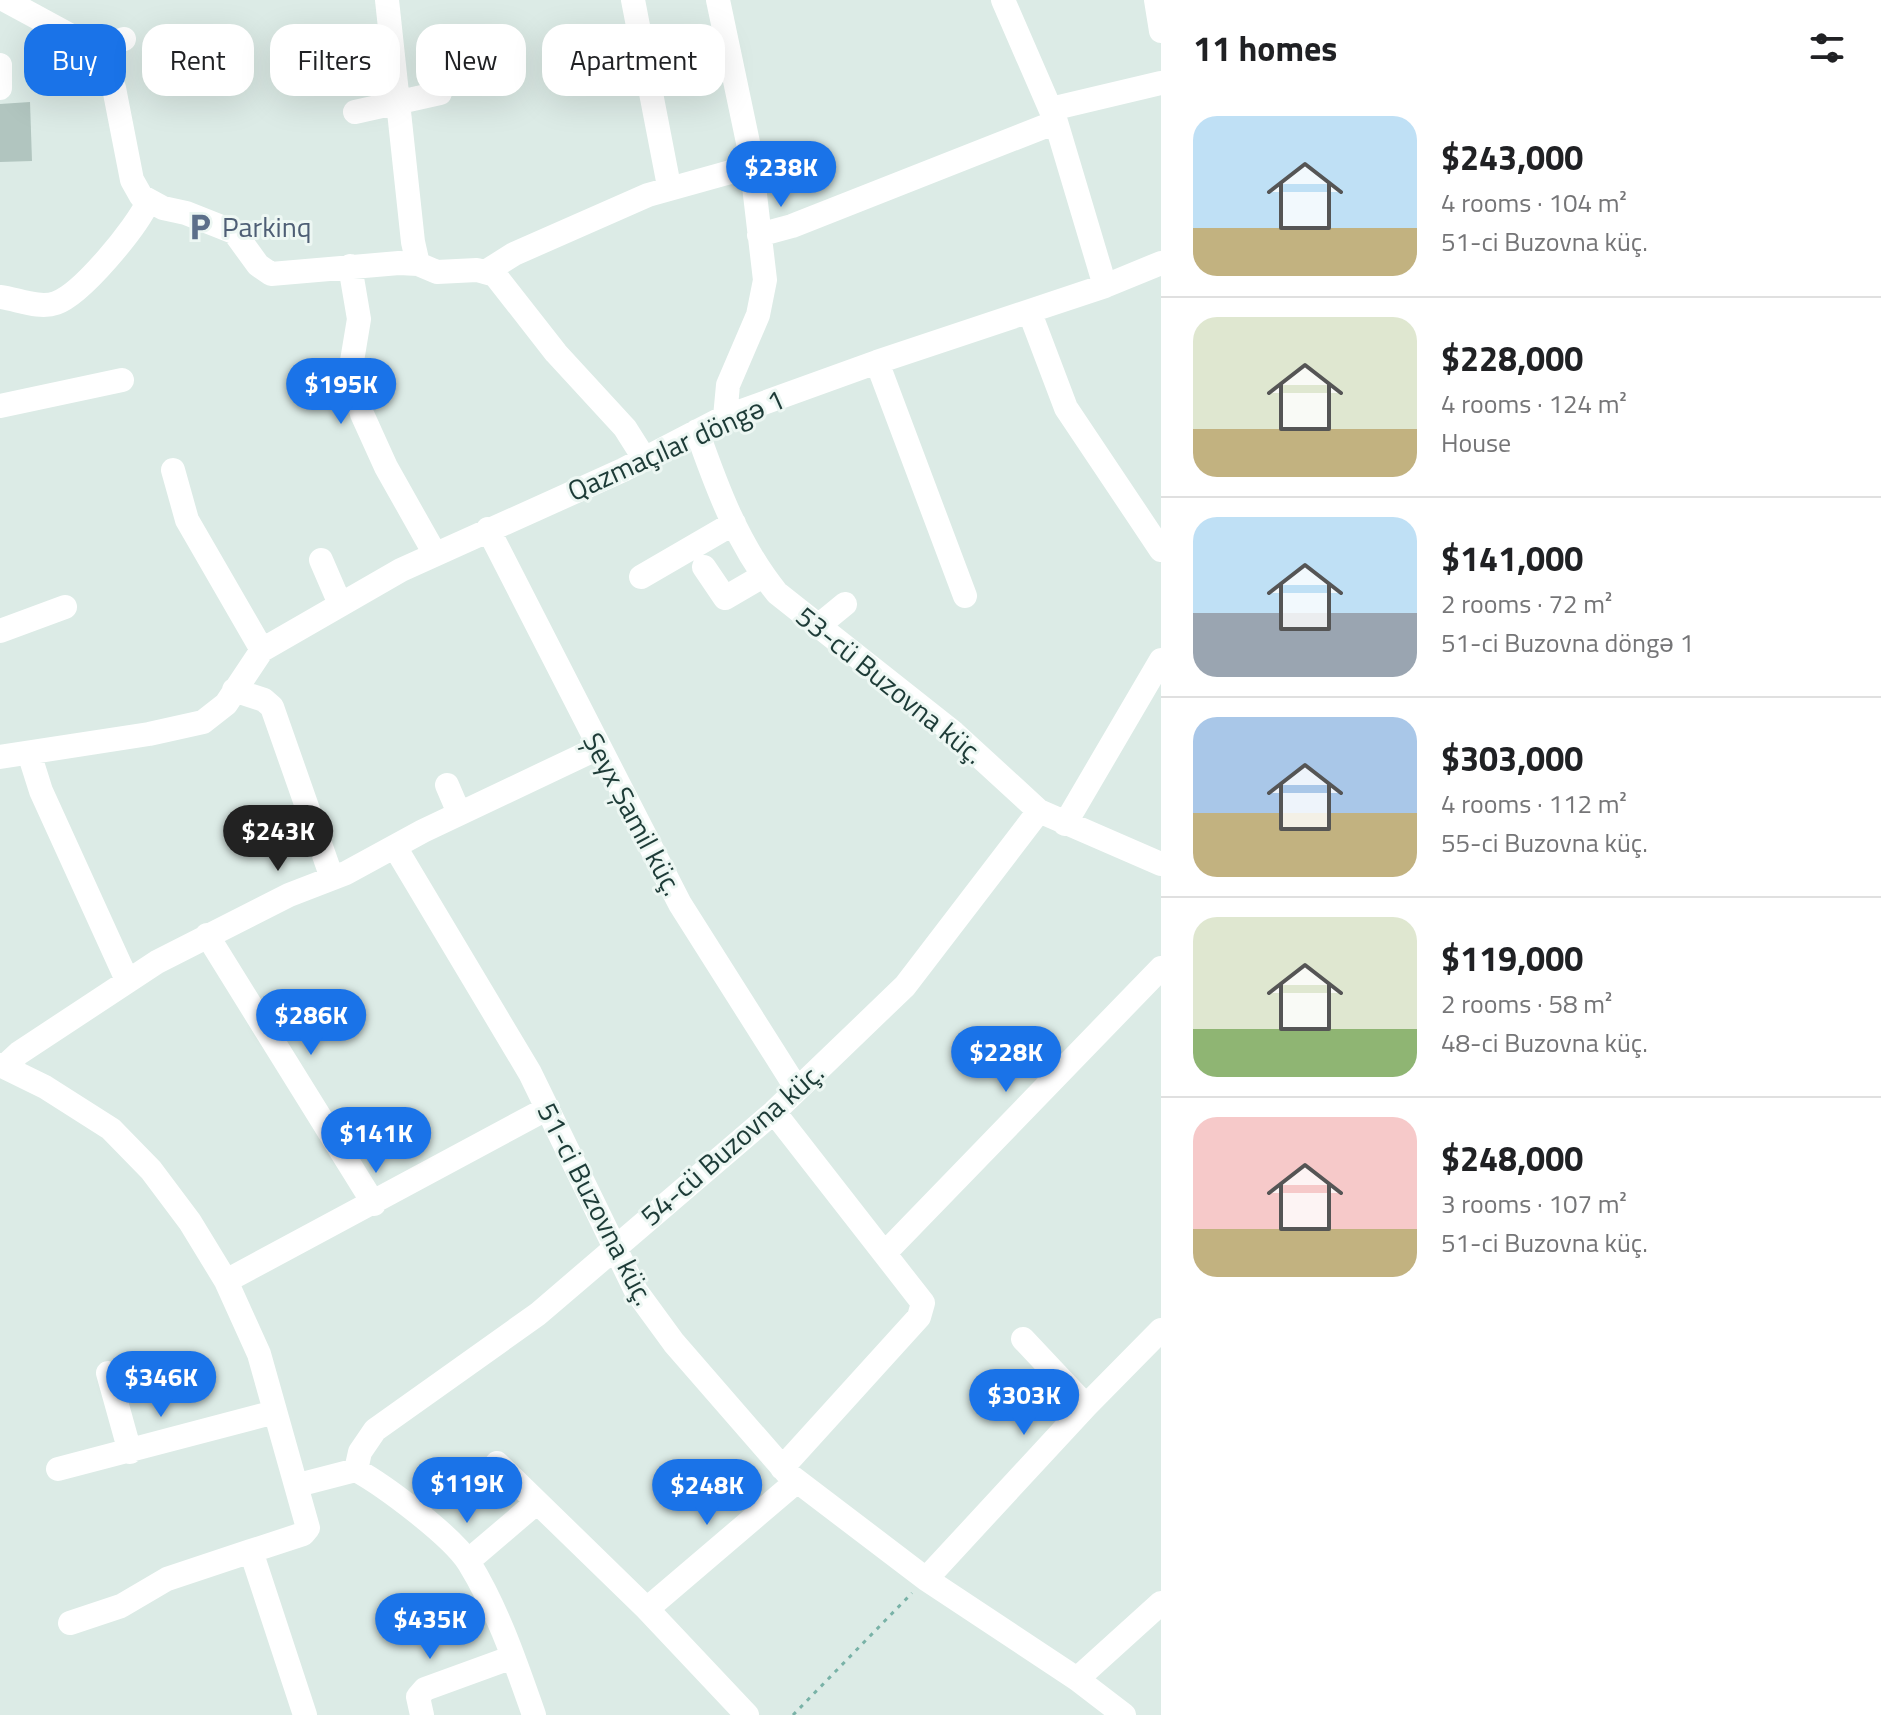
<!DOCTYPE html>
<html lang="en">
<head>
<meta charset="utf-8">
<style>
  :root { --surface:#fff; --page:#f6f6f6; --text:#202124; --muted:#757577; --line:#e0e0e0; --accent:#1a73e8 }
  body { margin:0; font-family:"Titillium Web",sans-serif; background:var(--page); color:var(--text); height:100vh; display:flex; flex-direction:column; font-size:30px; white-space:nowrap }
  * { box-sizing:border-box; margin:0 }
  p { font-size:26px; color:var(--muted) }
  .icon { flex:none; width:44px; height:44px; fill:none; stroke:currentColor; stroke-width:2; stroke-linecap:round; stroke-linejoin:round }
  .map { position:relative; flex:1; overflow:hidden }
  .panel { display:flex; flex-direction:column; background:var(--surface); width:720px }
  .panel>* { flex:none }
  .top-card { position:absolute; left:24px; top:24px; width:760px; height:72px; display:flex; gap:16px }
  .price { position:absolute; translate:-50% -68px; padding:0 18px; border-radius:28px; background:var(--accent); color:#fff; font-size:26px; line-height:52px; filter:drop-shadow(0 2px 4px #0008) }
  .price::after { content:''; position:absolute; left:50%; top:48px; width:24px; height:18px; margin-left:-12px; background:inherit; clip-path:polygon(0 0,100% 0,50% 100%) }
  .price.current { background:#222; color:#fff }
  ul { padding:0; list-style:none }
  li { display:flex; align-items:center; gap:24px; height:200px; padding:0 32px }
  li+li { border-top:2px solid var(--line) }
  li span { display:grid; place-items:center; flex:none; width:224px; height:160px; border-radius:24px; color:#555 }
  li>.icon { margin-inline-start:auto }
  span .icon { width:96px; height:96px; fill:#fffc; stroke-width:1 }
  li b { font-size:34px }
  h2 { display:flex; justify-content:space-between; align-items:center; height:96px; padding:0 32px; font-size:34px }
  .chip { padding:0 28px; border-radius:24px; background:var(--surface); box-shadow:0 8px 32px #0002; font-size:28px; line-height:72px }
  .chip.current { background:var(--accent); color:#fff }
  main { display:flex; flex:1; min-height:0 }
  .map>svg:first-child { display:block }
</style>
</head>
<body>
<main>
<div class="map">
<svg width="1161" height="1715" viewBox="0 0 1161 1715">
  <rect width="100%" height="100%" fill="#dcebe6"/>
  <path fill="#b1c5bf" d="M30 102 32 161 0 162V104Z"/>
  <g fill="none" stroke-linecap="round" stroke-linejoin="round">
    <path stroke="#79b2a7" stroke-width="3" stroke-dasharray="4 6" stroke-linecap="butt" d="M793 1715 912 1593"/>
    <path stroke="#fff" stroke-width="24" d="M5 0 88 45 104 62 114 88 132 180 141 196 163 208 186 213 234 232 258 265 271 274 399 263 418 264 437 272 477 270 495 275 556 353 625 428 644 458
      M387 0 413 242 418 264
      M633 0 669 186
      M718 0 750 152 765 280 758 315 728 385 725 417
      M1156 0 1161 31
      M95 50 124 39
      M0 65V88
      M1051 109 1161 83
      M355 112 440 93
      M759 235 792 226 1056 122
      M350 266 359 319 351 367 362 414 386 467 435 554
      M487 271 514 254 648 195 752 166
      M1105 286 1161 263
      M0 297C17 299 39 309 56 303 82 294 136 228 148 202
      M1030 313 1066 408 1161 550
      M877 362 965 596
      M0 406 122 380
      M697 431C717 488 738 545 777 593L954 733 1039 811 1161 864
      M173 470 187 520 262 650
      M488 529 680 904 797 1089
      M321 560 340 604
      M704 567 725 598 763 576
      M641 577 734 523
      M817 627 845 604
      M0 631 65 607
      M234 690 264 700 272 707 332 878
      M29 753 41 791 127 980
      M0 757 149 734 203 722 226 704 262 650 401 570 623 470 725 417 877 362 1105 286 1056 122 1003 0
      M447 785 459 813
      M1065 824 1161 660
      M395 847 530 1073 636 1291 674 1343 788 1474 926 1579 1077 1679 1124 1715
      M207 935 374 1204
      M0 1065 45 1087 111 1129 151 1170 190 1222 226 1281 259 1354 308 1528 303 1534 251 1551 305 1715
      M4 1067 19 1053 157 962 289 895 346 873 423 831 598 748
      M774 1112 923 1303 919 1317 782 1468
      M885 1253 1161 968
      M226 1281 548 1108
      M1023 1339 1086 1406
      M108 1373 130 1452
      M497 1463 647 1609 747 1715
      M58 1469 275 1412
      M356 1470 360 1452 375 1430 538 1314 774 1112 905 986 1039 811
      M298 1485 356 1470C385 1486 452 1536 469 1563 498 1610 516 1664 534 1715
      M468 1561 536 1503
      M926 1579 1086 1406 1161 1330
      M647 1609 797 1481
      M70 1623 121 1606 167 1579 251 1551
      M1077 1679 1161 1603
      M422 1715 418 1697 425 1689 513 1657"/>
  </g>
  <defs>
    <symbol id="parking-bare" viewBox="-9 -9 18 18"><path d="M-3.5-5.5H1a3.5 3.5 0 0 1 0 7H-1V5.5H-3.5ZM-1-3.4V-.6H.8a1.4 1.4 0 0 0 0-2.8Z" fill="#5c6f8a" stroke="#edf7f3" stroke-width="2.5" paint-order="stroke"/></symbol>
  </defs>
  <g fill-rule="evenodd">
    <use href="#parking-bare" x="180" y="207" width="40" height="40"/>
  </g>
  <g text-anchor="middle" stroke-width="6" stroke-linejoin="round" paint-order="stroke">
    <g font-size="28" fill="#4e5e75" stroke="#edf7f3" text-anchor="start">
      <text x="222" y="237">Parkinq</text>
    </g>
    <g font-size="28" fill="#1d3b37" stroke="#edf7f3">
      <text transform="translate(676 445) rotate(-24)" y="10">Qazmaçılar döngə 1</text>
      <text transform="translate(890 685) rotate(39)" y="10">53-cü Buzovna küç.</text>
      <text transform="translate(633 814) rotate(62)" y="10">Şeyx Şamil küç.</text>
      <text transform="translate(732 1144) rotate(-41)" y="10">54-cü Buzovna küç.</text>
      <text transform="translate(596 1204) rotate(63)" y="10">51-ci Buzovna küç.</text>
    </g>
  </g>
</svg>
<b class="price" style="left:781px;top:209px">$238K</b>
<b class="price" style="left:341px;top:426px">$195K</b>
<b class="price current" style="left:278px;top:873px">$243K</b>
<b class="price" style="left:311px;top:1057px">$286K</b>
<b class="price" style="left:1006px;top:1094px">$228K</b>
<b class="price" style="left:376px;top:1175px">$141K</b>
<b class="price" style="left:161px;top:1419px">$346K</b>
<b class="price" style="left:1024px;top:1437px">$303K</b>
<b class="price" style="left:467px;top:1525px">$119K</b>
<b class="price" style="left:707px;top:1527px">$248K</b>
<b class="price" style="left:430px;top:1661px">$435K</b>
<div class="top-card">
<a class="chip current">Buy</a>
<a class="chip">Rent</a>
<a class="chip">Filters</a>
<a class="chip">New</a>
<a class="chip">Apartment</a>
</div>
</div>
<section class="panel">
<h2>11 homes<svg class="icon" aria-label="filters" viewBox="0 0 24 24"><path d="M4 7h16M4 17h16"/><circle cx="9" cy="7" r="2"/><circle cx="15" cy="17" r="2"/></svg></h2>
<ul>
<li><span style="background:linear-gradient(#bfe0f5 70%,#c2b280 0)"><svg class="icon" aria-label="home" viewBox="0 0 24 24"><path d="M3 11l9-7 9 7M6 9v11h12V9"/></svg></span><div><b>$243,000</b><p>4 rooms · 104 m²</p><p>51-ci Buzovna küç.</p></div></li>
<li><span style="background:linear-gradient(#dfe7d0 70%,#c2b280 0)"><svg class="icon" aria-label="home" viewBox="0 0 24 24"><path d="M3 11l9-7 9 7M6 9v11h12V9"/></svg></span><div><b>$228,000</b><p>4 rooms · 124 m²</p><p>House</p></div></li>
<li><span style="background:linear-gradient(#bfe0f5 60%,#9aa5b1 0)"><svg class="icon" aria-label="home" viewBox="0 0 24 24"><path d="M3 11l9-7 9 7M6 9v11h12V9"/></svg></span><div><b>$141,000</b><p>2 rooms · 72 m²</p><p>51-ci Buzovna döngə 1</p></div></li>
<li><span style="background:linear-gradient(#a9c7e8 60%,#c2b280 0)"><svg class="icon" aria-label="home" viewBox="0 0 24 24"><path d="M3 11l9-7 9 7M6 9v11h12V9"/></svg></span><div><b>$303,000</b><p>4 rooms · 112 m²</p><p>55-ci Buzovna küç.</p></div></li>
<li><span style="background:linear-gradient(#dfe7d0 70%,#8fb573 0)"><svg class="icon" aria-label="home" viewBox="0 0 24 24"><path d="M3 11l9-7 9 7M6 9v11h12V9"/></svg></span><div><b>$119,000</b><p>2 rooms · 58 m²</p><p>48-ci Buzovna küç.</p></div></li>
<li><span style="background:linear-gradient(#f6c9c9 70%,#c2b280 0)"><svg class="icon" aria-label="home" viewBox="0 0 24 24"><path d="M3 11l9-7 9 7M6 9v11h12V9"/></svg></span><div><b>$248,000</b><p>3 rooms · 107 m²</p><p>51-ci Buzovna küç.</p></div></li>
</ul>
</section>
</main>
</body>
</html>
